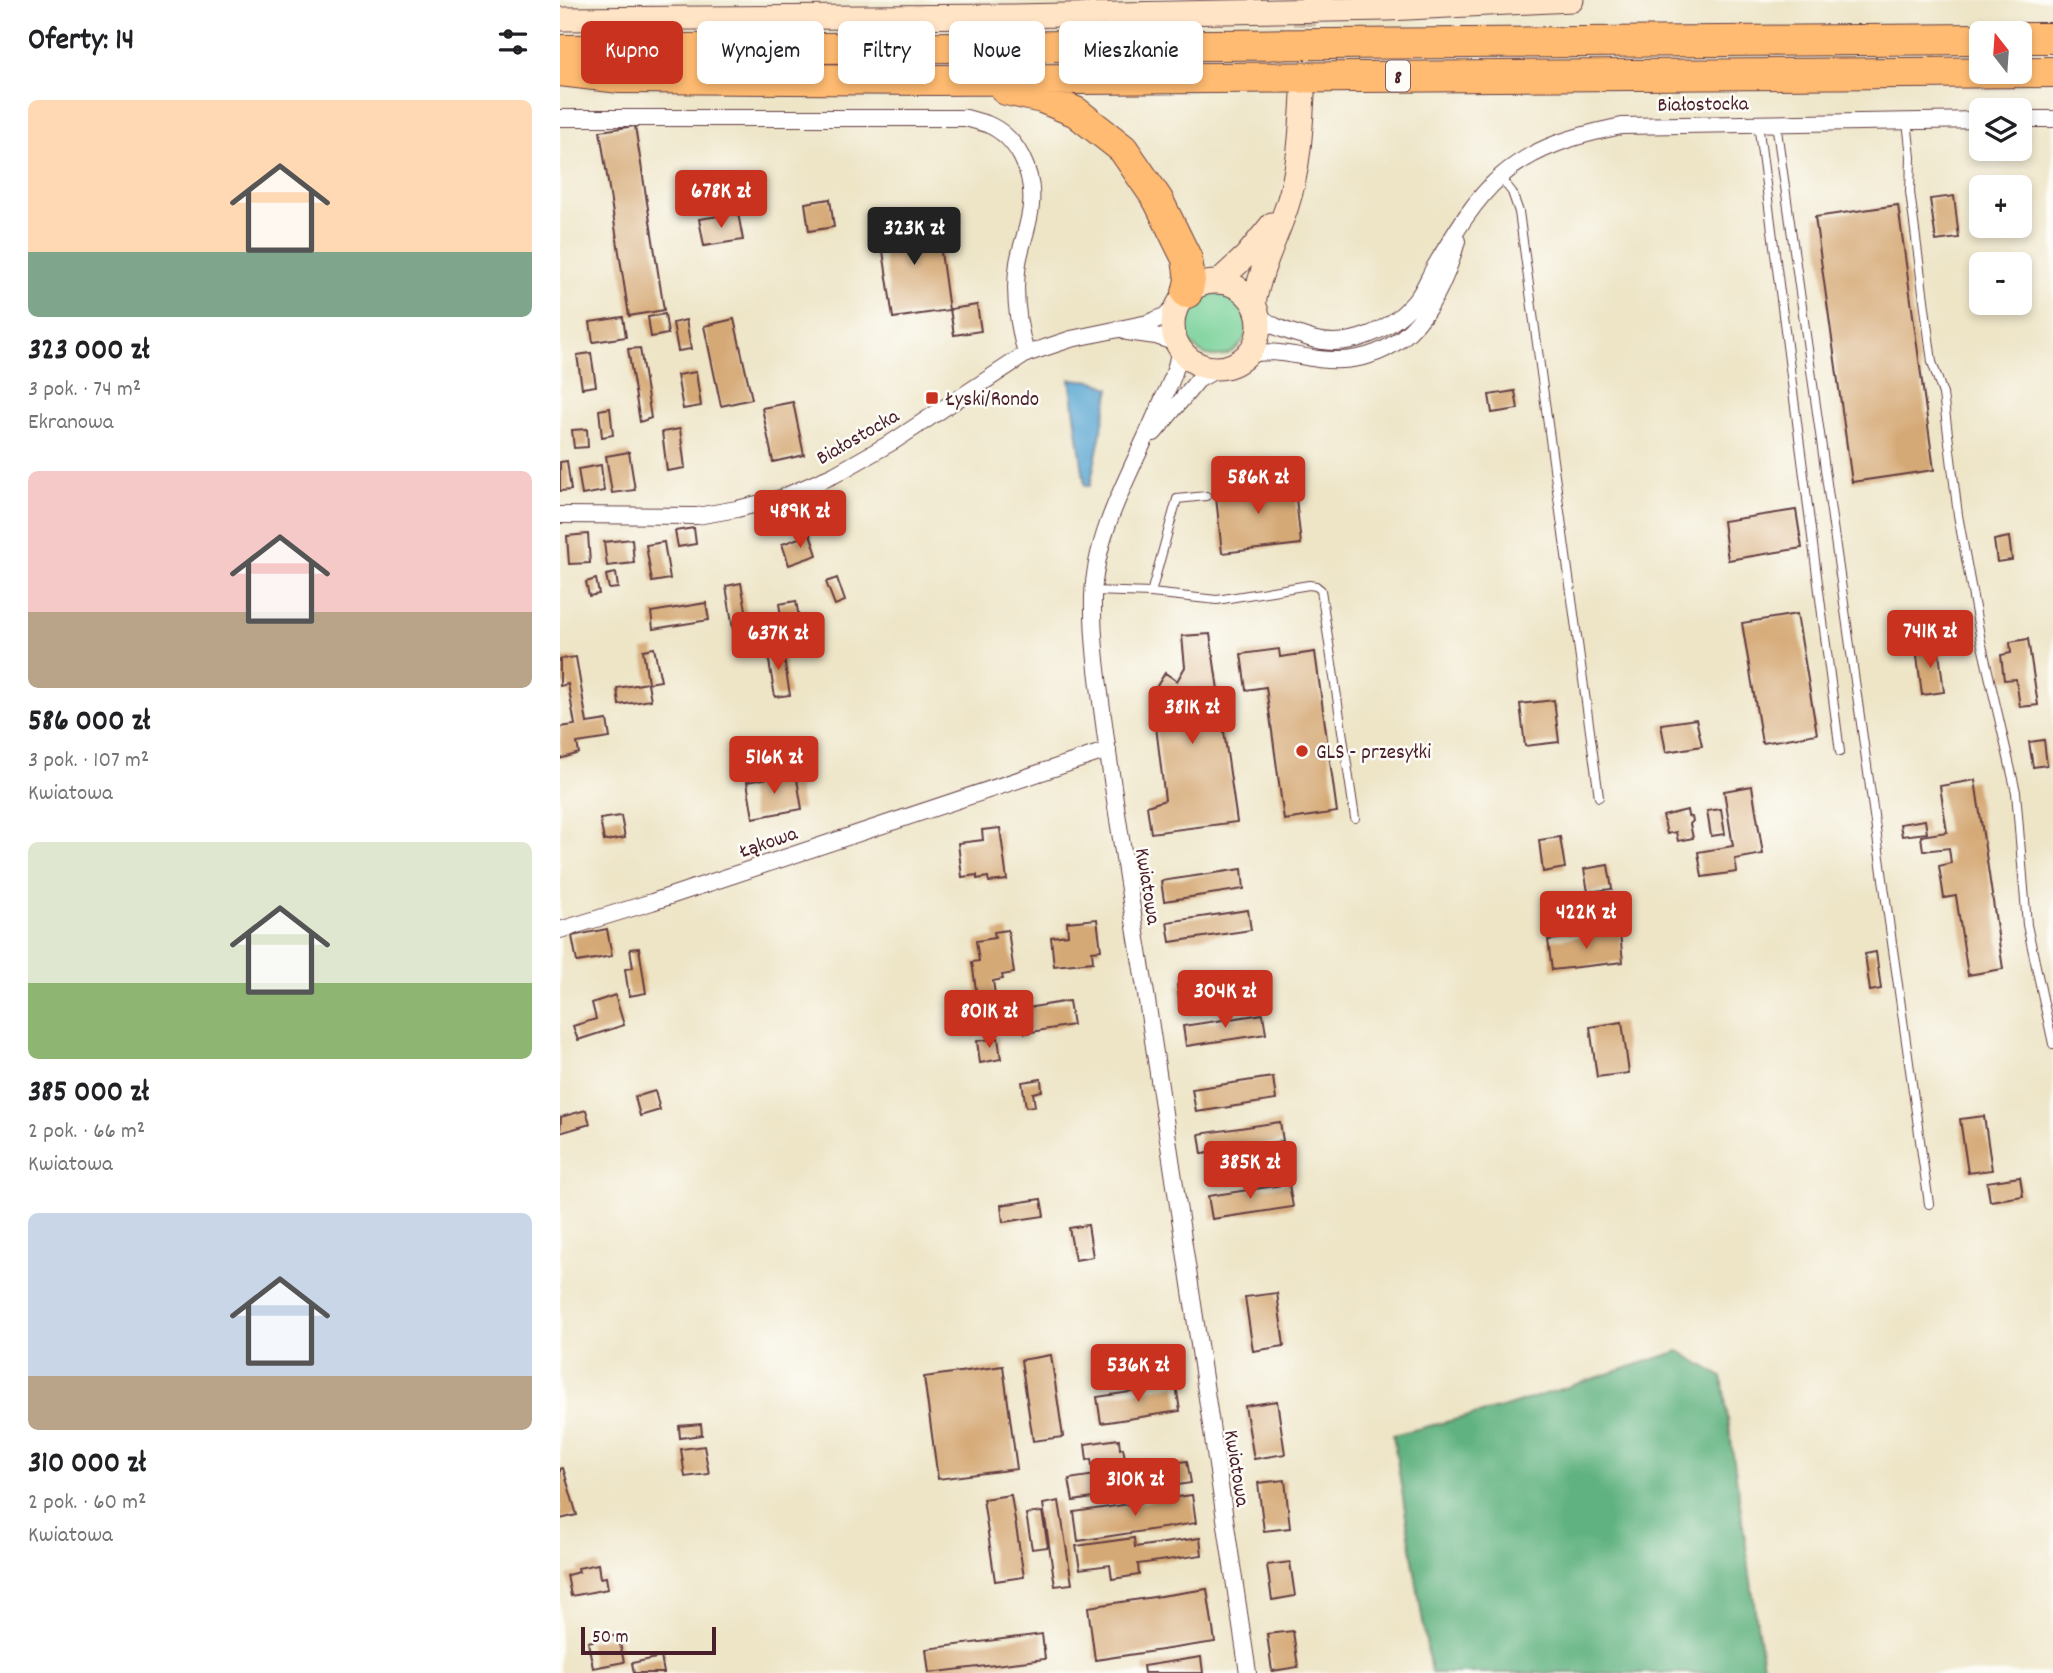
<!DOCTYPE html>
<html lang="pl">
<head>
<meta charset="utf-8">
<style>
  :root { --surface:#fff; --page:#f2f2f2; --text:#202124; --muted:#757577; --accent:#c8321e }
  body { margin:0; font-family:Dekko,sans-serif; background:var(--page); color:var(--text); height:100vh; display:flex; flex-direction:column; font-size:26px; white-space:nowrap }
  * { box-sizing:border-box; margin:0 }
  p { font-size:23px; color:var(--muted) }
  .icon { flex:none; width:38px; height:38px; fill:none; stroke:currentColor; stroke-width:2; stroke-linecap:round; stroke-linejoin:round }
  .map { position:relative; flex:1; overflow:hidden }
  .sheet { display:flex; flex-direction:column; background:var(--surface); width:560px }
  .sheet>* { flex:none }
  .top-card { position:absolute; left:21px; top:21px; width:665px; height:63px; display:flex; gap:14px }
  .needle { width:46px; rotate:343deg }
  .controls { position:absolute; left:1409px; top:21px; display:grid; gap:14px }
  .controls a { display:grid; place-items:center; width:63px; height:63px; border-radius:10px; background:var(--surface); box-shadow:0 4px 10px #0003; font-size:35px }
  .scale { position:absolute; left:21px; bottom:18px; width:135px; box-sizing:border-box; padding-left:7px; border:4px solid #4a1f2b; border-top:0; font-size:19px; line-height:24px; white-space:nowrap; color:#4a1f2b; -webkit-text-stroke:5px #fdfcf7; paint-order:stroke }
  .price { position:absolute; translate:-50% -60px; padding:0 16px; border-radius:7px; background:var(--accent); color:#fff; font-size:23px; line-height:46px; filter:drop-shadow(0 2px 4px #0008) }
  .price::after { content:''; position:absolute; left:50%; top:42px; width:21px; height:16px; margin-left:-10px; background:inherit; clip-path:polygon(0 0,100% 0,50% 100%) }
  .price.current { background:#222; color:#fff }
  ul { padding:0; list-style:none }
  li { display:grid; align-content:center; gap:14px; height:371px; padding:0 28px }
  li span { display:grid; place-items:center; height:217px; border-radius:10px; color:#555 }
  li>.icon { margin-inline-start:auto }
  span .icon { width:126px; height:126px; fill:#fffc; stroke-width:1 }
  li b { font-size:30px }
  h2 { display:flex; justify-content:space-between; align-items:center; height:84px; padding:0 28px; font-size:30px }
  .chip { padding:0 24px; border-radius:10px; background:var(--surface); box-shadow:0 4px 10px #0003; font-size:24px; line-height:63px }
  .chip.current { background:var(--accent); color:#fff }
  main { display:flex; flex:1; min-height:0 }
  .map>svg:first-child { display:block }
</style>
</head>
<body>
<main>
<section class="sheet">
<h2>Oferty: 14<svg class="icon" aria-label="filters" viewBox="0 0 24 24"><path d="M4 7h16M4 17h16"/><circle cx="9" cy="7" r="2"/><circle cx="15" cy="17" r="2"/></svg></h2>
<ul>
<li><span style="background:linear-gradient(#ffd9b3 70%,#7fa58c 0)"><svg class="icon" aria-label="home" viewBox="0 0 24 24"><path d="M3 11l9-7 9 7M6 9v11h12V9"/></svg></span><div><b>323 000 zł</b><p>3 pok. · 74 m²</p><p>Ekranowa</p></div></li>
<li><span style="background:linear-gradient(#f6c9c9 65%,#b9a48a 0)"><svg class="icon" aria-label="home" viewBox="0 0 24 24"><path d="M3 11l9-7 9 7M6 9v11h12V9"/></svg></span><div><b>586 000 zł</b><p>3 pok. · 107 m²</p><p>Kwiatowa</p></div></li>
<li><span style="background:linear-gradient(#dfe7d0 65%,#8fb573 0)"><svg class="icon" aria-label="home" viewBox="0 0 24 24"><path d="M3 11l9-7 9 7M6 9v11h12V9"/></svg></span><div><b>385 000 zł</b><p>2 pok. · 66 m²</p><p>Kwiatowa</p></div></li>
<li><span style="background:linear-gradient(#c9d6e8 75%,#b9a48a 0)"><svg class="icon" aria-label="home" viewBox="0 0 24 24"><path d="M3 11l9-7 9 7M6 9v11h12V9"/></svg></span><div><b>310 000 zł</b><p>2 pok. · 60 m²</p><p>Kwiatowa</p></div></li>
</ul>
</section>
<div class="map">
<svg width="1493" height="1673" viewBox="0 0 1493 1673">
  <rect width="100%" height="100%" fill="#fdfcf7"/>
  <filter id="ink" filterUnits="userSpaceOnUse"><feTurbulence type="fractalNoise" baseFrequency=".0143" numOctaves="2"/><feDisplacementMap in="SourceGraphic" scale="14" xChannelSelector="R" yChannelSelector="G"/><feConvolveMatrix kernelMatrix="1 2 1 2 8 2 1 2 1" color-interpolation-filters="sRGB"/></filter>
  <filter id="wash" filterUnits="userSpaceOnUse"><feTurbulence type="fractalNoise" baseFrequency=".00686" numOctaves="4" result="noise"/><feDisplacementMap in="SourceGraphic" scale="28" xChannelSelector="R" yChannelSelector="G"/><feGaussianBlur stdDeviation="1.57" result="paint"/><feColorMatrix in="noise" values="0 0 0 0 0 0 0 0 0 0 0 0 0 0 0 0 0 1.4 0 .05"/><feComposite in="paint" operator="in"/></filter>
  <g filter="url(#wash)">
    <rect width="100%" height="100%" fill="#eee5c7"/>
    <path fill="#76d097" stroke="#607861" stroke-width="2" d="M625 325a31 31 0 1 1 62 0a31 31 0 1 1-62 0Z"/>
    <path fill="#60b280" stroke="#556856" stroke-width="2" d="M1119 1351 1162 1377 1204 1673H871L833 1435 942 1408Z"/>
    <path fill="#58a6d1" stroke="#51627e" stroke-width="2" d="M510 379 533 381 550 388 530 486H525Z"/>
    <g id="blocks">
      <path fill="#d5a976" d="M75 126 104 310 69 316 40 131Z
        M1394 196 1399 238 1376 241 1370 199Z
        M270 199 274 227 249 231 245 203Z
        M1338 205 1374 470 1292 482 1255 217Z
        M178 213 183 240 144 246 139 219Z
        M376 216 389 310 333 318 319 224Z
        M417 305 421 331 394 335 390 309Z
        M105 314 108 334 91 337 88 317Z
        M63 317 66 337 33 342 30 322Z
        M174 319 192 399 161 406 144 326Z
        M126 320 131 349 118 351 113 323Z
        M80 348 91 418 80 422 68 349Z
        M31 353 36 386 22 388 17 355Z
        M136 372 141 406 123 409 117 375Z
        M955 391 958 409 932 413 929 395Z
        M233 402 244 455 213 462 202 408Z
        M50 408 53 435 42 437 39 410Z
        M27 429 28 447 14 448 12 430Z
        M120 429 125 468 107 471 102 432Z
        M69 452 75 490 52 493 46 456Z
        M7 461 11 490 0 491V462Z
        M41 465 44 491 22 495 18 469Z
        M734 480 741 544 662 553 655 488Z
        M1236 510 1242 548 1168 560 1163 521Z
        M134 528 136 544 118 547 115 531Z
        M28 534 30 563 9 564 7 536Z
        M250 534 257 555 229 565 222 544Z
        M1449 537 1452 560 1437 562 1434 540Z
        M72 539 74 563 47 566 44 542Z
        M104 542 110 579 92 582 86 545Z
        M56 573 58 588 49 589 46 575Z
        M277 578 285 601 275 605 266 582Z
        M36 579 39 594 29 596 26 582Z
        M181 583 189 626 173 629 166 586Z
        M236 601 243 641 226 644 219 604Z
        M146 603 149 620 93 629 91 612Z
        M1237 614 1257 734 1202 743 1182 623Z
        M650 634 677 822 591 833 587 806 605 800 592 694 605 673 617 681 625 667 622 636Z
        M1468 639 1478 705 1460 707 1456 679 1444 680 1441 655 1451 653 1450 642Z
        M1378 645 1384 692 1362 695 1356 648Z
        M222 647 230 695 215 697 207 649Z
        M94 648 101 681 88 683 83 650Z
        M719 649 720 657 755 652 777 812 724 820 706 687 686 690 681 654Z
        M16 657 27 723 47 720 50 738 17 743 19 753 0 759V727L15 725 8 684 0 686V659Z
        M88 683 91 700 59 705 57 688Z
        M994 700 999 742 965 746 960 704Z
        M1136 719 1142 746 1106 752 1101 724Z
        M1484 740 1487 765 1473 767 1469 742Z
        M236 773 242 809 193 818 187 782Z
        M1415 780 1443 969 1408 975 1396 896 1384 898 1379 866 1391 863 1389 848 1363 851 1361 836 1387 832 1380 786Z
        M1192 786 1203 854 1175 859 1177 872 1142 877 1138 852 1173 846 1164 791Z
        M1161 809 1165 834 1151 836 1147 811Z
        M1127 810 1128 816 1132 817 1133 821 1130 824 1133 838 1118 841 1116 832 1107 834 1103 816Z
        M61 816 65 838 44 841 40 819Z
        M1365 820 1367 833 1342 836 1340 824Z
        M440 828 447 880 429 882 428 877 417 879V875L402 877 398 843 423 840 422 830Z
        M1000 837 1005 868 983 872 979 840Z
        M1048 865 1052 889 1028 892 1024 869Z
        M682 869 684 889 604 901 601 881Z
        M688 910 691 930 610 942 607 922Z
        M537 919 541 950 532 951 533 962 494 966 491 937 508 935 507 922Z
        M47 929 52 956 17 962 12 936Z
        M448 930 454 973 442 975 443 979 433 981 435 994 417 997 412 962 419 961 416 941 435 938 434 932Z
        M1060 933 1063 962 992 970 988 940Z
        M79 948 86 993 69 996 65 969 73 968 70 949Z
        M1316 952 1321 989 1310 991 1305 954Z
        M697 973 700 993 620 1005 617 985Z
        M55 995 64 1025 18 1040 13 1026 36 1019 32 1003Z
        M509 1001 513 1025 465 1033 461 1009Z
        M703 1014 706 1034 626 1046 623 1026Z
        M1062 1022 1069 1073 1037 1077 1030 1027Z
        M438 1038 441 1059 420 1063 417 1041Z
        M713 1077 716 1100 636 1112 632 1089Z
        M481 1079 482 1091 473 1093 475 1106 466 1107 462 1082Z
        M95 1091 100 1110 80 1116 75 1097Z
        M26 1110 30 1124 0 1133 1 1117Z
        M1424 1116 1432 1170 1408 1173 1400 1119Z
        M720 1122 723 1141 642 1154 639 1134Z
        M1460 1177 1463 1196 1430 1201 1427 1182Z
        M729 1184 733 1207 652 1219 648 1196Z
        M481 1199 484 1216 443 1222 441 1205Z
        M528 1225 533 1257 515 1260 509 1228Z
        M717 1293 724 1346 693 1351 685 1297Z
        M491 1355 503 1437 473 1441 461 1360Z
        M443 1366 457 1469 378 1479 364 1377Z
        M616 1385 620 1411 541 1423 537 1397Z
        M717 1401 725 1454 694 1459 685 1406Z
        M141 1424 142 1435 120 1438 119 1426Z
        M559 1439 560 1449 563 1448 565 1458 559 1459 560 1467 533 1471 531 1459 527 1460 525 1444Z
        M144 1446 149 1474 125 1477 121 1449Z
        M627 1461 631 1483 513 1501 509 1479Z
        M3 1468 17 1515 0 1519V1469Z
        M725 1480 730 1528 704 1531 698 1483Z
        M451 1495 464 1577 435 1581 423 1499Z
        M632 1495 636 1523 518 1541 514 1512Z
        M499 1501 512 1584 495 1586 483 1504Z
        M482 1512 488 1547 472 1549 466 1514Z
        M574 1538 575 1547 640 1538 642 1555 578 1564 579 1575 552 1579 550 1565 520 1569 516 1546Z
        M730 1562 735 1596 712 1600 707 1565Z
        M38 1564 40 1578 46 1577 48 1589 11 1596 7 1575 19 1572 18 1568Z
        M647 1589 655 1642 535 1660 528 1607Z
        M733 1631 738 1667 712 1671 707 1634Z
        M482 1634 485 1659 369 1673 366 1649Z
        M58 1635 64 1662 33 1668 28 1642Z
        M101 1657 104 1673H74L72 1663Z
        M641 1657 643 1673H584L583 1666Z"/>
    </g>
  </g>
  <g filter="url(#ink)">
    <use href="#blocks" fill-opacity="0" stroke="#633d42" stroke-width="2"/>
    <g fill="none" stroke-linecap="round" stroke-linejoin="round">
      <path stroke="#cdbda8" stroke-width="23" stroke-dasharray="23 11" stroke-linecap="butt" d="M743 94 745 0"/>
      <defs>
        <path id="lane" d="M1347 121 1351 157 1350 192 1372 362 1383 394 1398 515 1421 641 1456 792 1467 925 1493 1044
          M1198 123 1280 752
          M1216 123 1369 1204
          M940 177 952 192 959 212 1039 797
          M533 591 591 593 657 600 749 585 756 586 761 590 795 818
          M591 593 617 499 646 496"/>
        <path id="street" d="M0 118H406C413 120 420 122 427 124 458 137 474 173 471 205 470 224 461 244 458 263 453 294 458 325 466 354
          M1460 119H1493
          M698 314C712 328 728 331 746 337 787 352 834 330 859 296 865 287 869 277 874 268 893 236 913 201 940 177 975 146 1018 135 1062 126L1421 120
          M567 332 596 336 616 343
          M619 348C618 371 606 392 597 412 572 471 535 531 533 597 532 645 540 692 546 739 558 824 572 909 586 994 621 1220 654 1447 688 1673
          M688 355C713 348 734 356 758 359 840 369 878 310 897 241
          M594 433 638 380 652 372 669 367
          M0 515 137 516 177 509 221 498 274 475 334 441 466 354 511 339 588 323 605 316 618 303
          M0 930 92 902 548 750"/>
        <path id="secondary" d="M0 19 452 16 828 9 1012 0
          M613 325a43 43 0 1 1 86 0a43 43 0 1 1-86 0Z
          M658 282 686 256 712 224
          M694 304C700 269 716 239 727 206 739 170 741 132 743 94"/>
        <path id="highway" d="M1460 38H1493
          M0 50 1421 39
          M0 71 60 78 376 80 1493 72
          M446 90 482 98 516 112 563 149 598 200 627 259 630 280 627 293"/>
      </defs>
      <use href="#lane" stroke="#633d42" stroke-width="10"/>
      <use href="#street" stroke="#633d42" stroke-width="18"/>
      <use href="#secondary" stroke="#633d42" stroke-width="25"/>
      <use href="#highway" stroke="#633d42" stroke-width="32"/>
      <use href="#lane" stroke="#fff" stroke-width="8"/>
      <use href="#street" stroke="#fff" stroke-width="16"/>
      <use href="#secondary" stroke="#ffe4c6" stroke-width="23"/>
      <use href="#highway" stroke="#ffbb71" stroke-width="30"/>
    </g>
  </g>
  <g fill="#c8321e" stroke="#fdfcf7" stroke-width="2.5">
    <rect x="365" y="391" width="14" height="14" rx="3.5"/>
    <circle cx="742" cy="751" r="7"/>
  </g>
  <g text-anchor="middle" stroke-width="5" stroke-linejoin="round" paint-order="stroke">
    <rect fill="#fdfcf7" stroke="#806168" stroke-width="2" x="826" y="60.5" width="24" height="31" rx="5"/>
    <g font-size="19" font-weight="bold" fill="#4a1f2b">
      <text x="838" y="83">8</text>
    </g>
    <g font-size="21" fill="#4a1f2b" stroke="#fdfcf7">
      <text transform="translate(1143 103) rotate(-1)" y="7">Białostocka</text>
      <text transform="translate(297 436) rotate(-30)" y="7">Białostocka</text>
      <text transform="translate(208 841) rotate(-19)" y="7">Łąkowa</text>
      <text transform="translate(589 886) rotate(81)" y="7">Kwiatowa</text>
      <text transform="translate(678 1468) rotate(81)" y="7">Kwiatowa</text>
    </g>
    <g font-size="21" fill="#4a1f2b" stroke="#fdfcf7" text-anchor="start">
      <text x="386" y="405">Łyski/Rondo</text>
      <text x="756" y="758">GLS - przesyłki</text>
    </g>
  </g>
</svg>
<div class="controls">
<a><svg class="needle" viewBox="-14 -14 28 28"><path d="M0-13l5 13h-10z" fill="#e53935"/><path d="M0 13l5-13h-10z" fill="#757577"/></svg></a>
<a><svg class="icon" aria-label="layers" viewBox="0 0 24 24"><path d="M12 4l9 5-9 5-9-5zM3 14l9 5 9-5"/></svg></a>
<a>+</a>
<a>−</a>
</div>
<div class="scale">50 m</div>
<b class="price" style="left:161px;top:230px">678K zł</b>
<b class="price current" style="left:354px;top:267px">323K zł</b>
<b class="price" style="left:698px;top:516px">586K zł</b>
<b class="price" style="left:240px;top:550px">489K zł</b>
<b class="price" style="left:1370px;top:670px">741K zł</b>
<b class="price" style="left:218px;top:672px">637K zł</b>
<b class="price" style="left:632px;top:746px">381K zł</b>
<b class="price" style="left:214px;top:796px">516K zł</b>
<b class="price" style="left:1026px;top:951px">422K zł</b>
<b class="price" style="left:665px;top:1030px">304K zł</b>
<b class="price" style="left:429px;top:1050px">801K zł</b>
<b class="price" style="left:690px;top:1201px">385K zł</b>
<b class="price" style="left:578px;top:1404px">536K zł</b>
<b class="price" style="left:575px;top:1518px">310K zł</b>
<div class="top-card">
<a class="chip current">Kupno</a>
<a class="chip">Wynajem</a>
<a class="chip">Filtry</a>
<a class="chip">Nowe</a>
<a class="chip">Mieszkanie</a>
</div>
</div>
</main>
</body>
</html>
